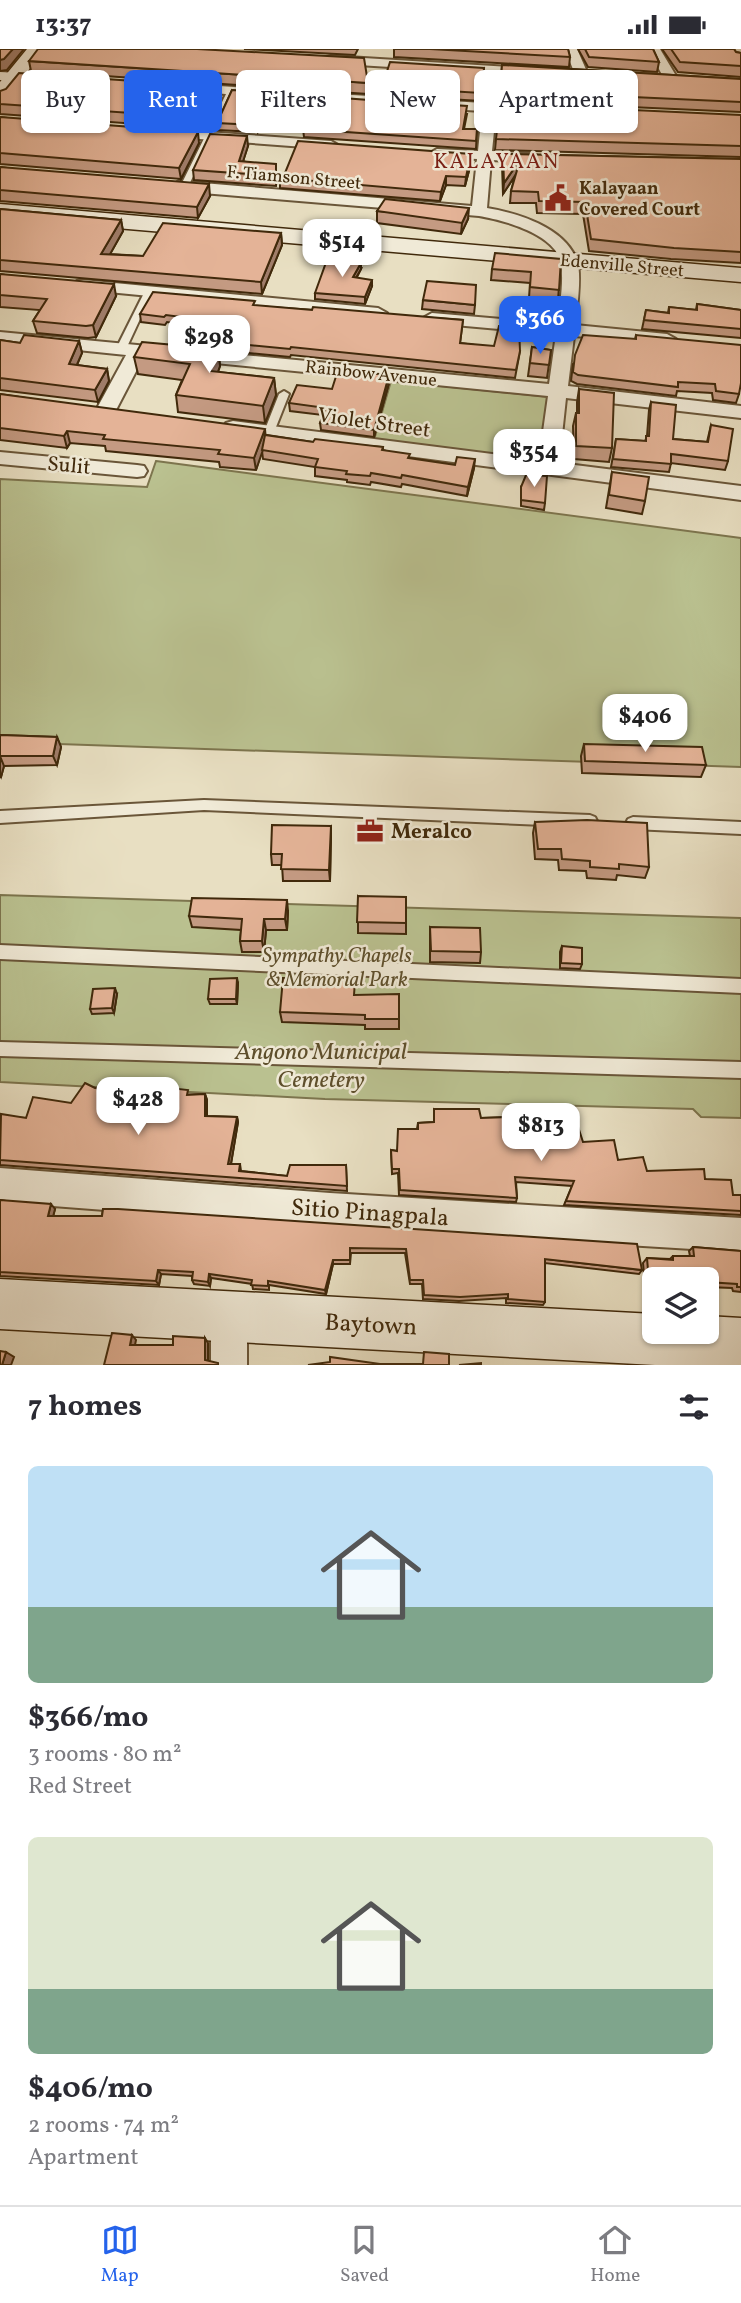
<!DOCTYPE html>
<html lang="en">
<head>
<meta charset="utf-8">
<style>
  :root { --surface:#fff; --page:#f2f2f3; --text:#2b2b33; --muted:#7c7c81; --line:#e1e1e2; --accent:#2563eb }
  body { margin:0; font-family:Vollkorn,serif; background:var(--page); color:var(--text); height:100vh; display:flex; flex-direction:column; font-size:26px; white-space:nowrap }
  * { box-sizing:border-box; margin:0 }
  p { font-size:23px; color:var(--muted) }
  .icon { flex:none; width:38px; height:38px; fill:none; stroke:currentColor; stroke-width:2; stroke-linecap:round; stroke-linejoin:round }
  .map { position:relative; height:1316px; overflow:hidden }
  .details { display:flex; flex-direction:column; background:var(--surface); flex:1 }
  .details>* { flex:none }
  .top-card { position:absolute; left:21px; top:21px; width:700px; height:63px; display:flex; gap:14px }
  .buttons { position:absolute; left:642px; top:1218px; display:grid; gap:14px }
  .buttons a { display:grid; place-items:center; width:77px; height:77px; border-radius:10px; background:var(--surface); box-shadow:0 2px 5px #0004; font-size:35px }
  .price { position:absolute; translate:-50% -60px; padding:0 16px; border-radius:14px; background:#fff; color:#222; font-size:23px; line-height:46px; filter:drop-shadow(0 2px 4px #0008) }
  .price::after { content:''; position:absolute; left:50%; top:42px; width:21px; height:16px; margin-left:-10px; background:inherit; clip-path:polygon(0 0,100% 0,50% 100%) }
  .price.active { background:var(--accent); color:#fff }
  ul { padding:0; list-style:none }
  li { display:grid; align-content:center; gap:14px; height:371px; padding:0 28px }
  li span { display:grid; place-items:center; height:217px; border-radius:10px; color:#555 }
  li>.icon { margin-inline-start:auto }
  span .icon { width:126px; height:126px; fill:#fffc; stroke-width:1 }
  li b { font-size:30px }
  h2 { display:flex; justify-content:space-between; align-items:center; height:84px; padding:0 28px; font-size:30px }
  .chip { padding:0 24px; border-radius:10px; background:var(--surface); box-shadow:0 2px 5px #0004; font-size:24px; line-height:63px }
  .chip.active { background:var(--accent); color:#fff }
  .status { display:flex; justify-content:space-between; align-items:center; height:49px; padding:0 35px; background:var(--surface); direction:ltr }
  .status svg { height:19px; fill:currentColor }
  .tab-bar { display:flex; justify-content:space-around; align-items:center; height:98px; border-top:2px solid var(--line); background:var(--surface); font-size:19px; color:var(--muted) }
  .tab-bar a { display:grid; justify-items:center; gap:4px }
  .tab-bar .active { color:var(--accent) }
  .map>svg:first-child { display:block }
</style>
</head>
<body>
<div class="status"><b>13:37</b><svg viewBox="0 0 49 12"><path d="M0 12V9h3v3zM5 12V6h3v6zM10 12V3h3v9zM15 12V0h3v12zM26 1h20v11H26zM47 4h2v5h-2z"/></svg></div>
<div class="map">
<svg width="741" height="1316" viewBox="0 0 741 1316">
  <rect width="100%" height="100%" fill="#e8dfc2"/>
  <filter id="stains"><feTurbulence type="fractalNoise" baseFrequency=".00286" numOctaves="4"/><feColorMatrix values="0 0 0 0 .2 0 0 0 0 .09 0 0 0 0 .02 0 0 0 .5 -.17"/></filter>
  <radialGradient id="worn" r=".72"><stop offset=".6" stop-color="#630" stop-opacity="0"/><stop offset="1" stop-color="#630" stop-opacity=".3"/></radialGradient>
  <path fill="#bac190" stroke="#7d754e" stroke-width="2" d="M391 332 550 348 540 413 374 391Z
    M156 412 741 489V718L0 693V430L147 438Z
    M0 846 741 869V1069L701 1068 693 1060 325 1050 0 1033Z"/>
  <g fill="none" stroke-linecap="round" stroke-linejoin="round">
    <defs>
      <path id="lane" d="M228 41 233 42 188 138 181 140 180 138Z
        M146 240 153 242 126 300 121 303 118 302 116 300Z
        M284 342 289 345 274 383 272 385H266L264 383 279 345Z
        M204 751 590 766 595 768 597 772 595 776 590 778 204 761 0 774V762Z
        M633 768 741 773V785L633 780 628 778 626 774 628 770Z
        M0 896 741 930V944L0 910Z
        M0 993 741 1013V1029L0 1007Z"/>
      <path id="street" d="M565 0H577L588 25 586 28H576Z
        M648 0H660L678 30 676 33H666Z
        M331 7 541 20 543 23 536 27 499 25 496 55 534 57 541 61 534 65 496 63 492 102 534 105 541 109 534 113 491 111 487 159C517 164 565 178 577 212 582 226 577 260 575 276L667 285 676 290 667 295 574 287 568 337 741 357V369L566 349 559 414 741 437V451L233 384 226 382 223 378 226 374 233 372 539 411 548 347 144 307 116 361 106 367 96 361 126 306 0 293V283L549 335 556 285 432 274 423 269 432 264 557 275C560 256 564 233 561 214 556 185 503 171 479 167L179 142 171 137 179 132 472 157 477 110 437 108 430 104 437 100 478 102 482 62 336 53 329 49 336 45 483 54 486 24 326 14V8Z
        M0 23 38 25 45 29 38 33 0 31Z
        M190 35 265 40 272 44 265 48 185 42 183 39Z
        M165 80 331 92 338 96 331 100 160 87V81Z
        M83 231 378 259 387 264 378 269 77 240 75 236 77 232Z
        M0 403 137 416 144 417 147 422 144 427 137 428 0 415Z
        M0 1119 330 1144 741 1169V1203L330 1178 0 1153Z
        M229 1249 242 1254 247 1267V1316H211V1267L216 1254Z"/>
      <path id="secondary" d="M27 0H45L7 49 0 51V33Z
        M0 155 741 219V233L0 169Z
        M0 1230 654 1265V1283H707V1267L741 1269V1316H655L0 1280Z"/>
    </defs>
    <use href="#lane" stroke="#6a5639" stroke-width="4"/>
    <use href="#street" stroke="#6a5639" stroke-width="4"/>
    <use href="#secondary" stroke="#40290b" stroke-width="3"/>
    <use href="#lane" fill="#f0ead7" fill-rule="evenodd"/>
    <use href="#street" fill="#f0ead7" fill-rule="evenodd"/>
    <use href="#secondary" fill="#f0ead7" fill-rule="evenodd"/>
  </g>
  <path fill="#c49a82" stroke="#40290b" stroke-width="2" d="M244 0H358L355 6Z
    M394 0H568L570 8 569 18 394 8Z
    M578 0H653L659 13 657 23 588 18Z
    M662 0H734L736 3 741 4V28L678 23Z
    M29 12 368 34V45L31 22Z
    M502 16 741 30V63L499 52Z
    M484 19 481 52 382 46V38Z
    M220 38 221 48 206 80 0 65V42Z
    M232 41 372 69 467 65 464 80H477L476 100 304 88 303 80 308 72 266 69 258 83 217 81V74Z
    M741 66V108L495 101 496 90Z
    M0 68 199 94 181 130 0 115Z
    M248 97 243 112 277 125 276 137 194 131 193 121Z
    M471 105V114L465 137 446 136 440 152 280 139V129L285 124Z
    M503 105 741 110V214L671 210 589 202 583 165 537 164 536 154H510L511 142 515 127 503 145 502 116Z
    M0 118 210 147 198 169 0 152Z
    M0 160 121 171 123 182 110 205 143 207 281 184 282 196 262 245 0 222Z
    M377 162 468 170 461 185 377 174Z
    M561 210 558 251 529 249 530 234 491 231 492 220Z
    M361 220 357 228 372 237 365 255 315 250V244Z
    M0 225 116 247 96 288 88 289 37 284 33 272 40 261 0 258Z
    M423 251 475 256 474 265 422 260Z
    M697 255 741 261V289L642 280 646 261 668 264 669 258 696 261Z
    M255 257 463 271 460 294 520 302 515 329 291 306 290 308 218 301 220 317 218 323 274 329 276 346 265 374 178 363 176 346 182 331 138 325 134 308 209 299 208 292 216 280 167 273 165 276 141 273 140 265Z
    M636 286 739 345 736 354 713 351 712 344 677 342 676 347 577 335 571 332 573 315 635 290Z
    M0 291 20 294 79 292 82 304 77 316 107 320 109 332 98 353 0 341Z
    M532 298 551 301 547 329 528 327Z
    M389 334 374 388 321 381 320 374 323 366 290 362 289 354 332 340Z
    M579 340 612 399 609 413 574 410 573 377 576 364H577V353Z
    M0 345 313 393 383 398V401L410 409 474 419 467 447 402 435 401 438 371 433 370 436 347 433V431L315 427V418L263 410 262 402 256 421 220 418 219 413 106 402 105 397 70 394 67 399 0 391Z
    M651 353 673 390 707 393 711 376 728 412 725 421 671 414 669 423 611 418 616 390 645 392 647 387 649 361Z
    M612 423 645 452 642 465 606 459Z
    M521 438 545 454 544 461 521 457Z
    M0 686 57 688 61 698 57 716 4 717 1 728H0Z
    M584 695 706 716 701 728 582 724 581 707Z
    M535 773 649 818 645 829 617 826 616 831 587 829 586 822 559 821 558 811 535 810 533 784Z
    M331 777 330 832H283L282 816H272L271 805Z
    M358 847 406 874V885L358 884Z
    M288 862 287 881H266L264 903H242L240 892 241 881 192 878 189 867Z
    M430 878 481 903 480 914 430 913Z
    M562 897 582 915 580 920 560 919V903Z
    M238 934 237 955H210L208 950Z
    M117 945 114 964 92 965 90 960Z
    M355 946 399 970V980H365V976L282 973 280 963Z
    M95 1039 111 1040 114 1046 148 1054 169 1046 205 1045 207 1051V1067L237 1068 238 1073 231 1115H240L241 1122 287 1127 346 1116 347 1142 0 1116V1067L26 1069 71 1054Z
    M434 1060 481 1069 536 1067 537 1061 583 1093 618 1111 647 1122 705 1130 733 1146H741V1166L564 1156 572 1137 516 1133 517 1149 516 1153 399 1146 398 1124 392 1125 391 1101 397 1102 417 1080 418 1074 434 1073Z
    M0 1151 55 1160 53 1167H102L103 1160 642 1221 639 1225 545 1214V1253L543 1256 506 1254V1249L459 1252 423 1250 422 1235H410L405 1204H351L350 1215H333L326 1245 269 1236V1241L253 1240 252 1235 211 1229 210 1237 194 1235 192 1231V1227L161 1225 159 1236 0 1227Z
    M693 1198 741 1202V1243L733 1242 732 1239 707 1238V1230H654V1239L645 1237 643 1214 647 1209 670 1210 673 1207H690L689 1202Z"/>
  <path fill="#a07d6a" stroke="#40290b" stroke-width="2" d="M13 0H24L7 21 0 22V11Z
    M220 38 221 48 206 80 204 69Z
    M265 62 266 69 258 83 257 76Z
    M198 83 199 94 181 130 179 119Z
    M247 87 248 97 240 122 239 112Z
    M471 105V114L465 137 466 128Z
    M520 111 518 122 503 145 504 134Z
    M446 127V136L440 152 441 143Z
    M209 135 210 147 198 169 197 158Z
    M469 159 468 170 461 185 462 174Z
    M121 171 123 182 104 216 101 205Z
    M281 184 282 196 262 245 261 233Z
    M361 214V220L353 234V228Z
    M372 231V237L365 255V248Z
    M114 235 116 247 96 288 93 276Z
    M79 292 82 304 72 327 69 315Z
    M218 300 220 317 212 339 210 322Z
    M107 320 109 332 98 353 95 341Z
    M389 326V334L374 388V381Z
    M274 329 276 346 265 374 263 357Z
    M265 380 266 392 256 421 254 409Z
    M67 382 70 394 67 399 64 387Z
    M475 410 474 419 467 447 468 438Z
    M57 688 61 698 57 716 53 707Z
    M0 707 4 717 1 728 0 726Z
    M331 777V788L330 832 329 821Z
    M287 851 288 862 287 881 285 870Z
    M264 870 266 881 264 903 262 892Z
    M237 929 238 934 237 955 236 950Z
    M115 939 117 945 114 964 112 959Z
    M205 1045 207 1051 206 1073 205 1067Z
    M237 1068 238 1073 230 1120 228 1115Z
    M51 1155 55 1160 52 1172 48 1167Z
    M333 1211V1215L326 1245 325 1241Z
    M158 1221 161 1225 159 1236 156 1232Z
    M209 1225 211 1229 210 1237 208 1233Z
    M132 1286 136 1291 134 1301 130 1296Z
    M205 1289 208 1294V1316L205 1311Z
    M6 1303 14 1308 11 1316H2Z"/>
  <path fill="#e4b397" stroke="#40290b" stroke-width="2" d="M0 0H13L4 10 0 11Z
    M38 0H197L364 9 368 34 29 12Z
    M430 0H568L570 8Z
    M585 0H653L659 13 589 8Z
    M671 0H734L736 3 741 4V17L680 13Z
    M390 13 484 19 481 44 382 38Z
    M502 16 741 30V53L500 42Z
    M19 24 220 38 204 69 0 55V42L6 40Z
    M232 41 369 51 372 69 378 51 467 57 463 80H477L476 92 303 80 312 65 265 62 257 76 217 74Z
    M500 55 741 66V97L496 90Z
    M0 68 198 83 179 119 0 104Z
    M210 85 247 87 239 112 276 115V127L193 121Z
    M298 92 471 105 466 128 446 127 441 143 280 129 285 124Z
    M503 105 741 110V203L674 199 591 190 585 153 539 152 538 143 511 142 520 111 504 134Z
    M0 118 209 135 197 158 0 141Z
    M385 150 469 159 462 174 377 162Z
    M0 160 121 171 101 205 143 207 163 174 281 184 261 233 0 211Z
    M495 204 561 210 559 241 530 238 531 223 492 220Z
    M328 208 361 214 353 228 372 231 365 248 315 244Z
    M0 225 114 235 93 276 86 277 33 272 47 250 0 246Z
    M427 232 476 236 475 256 423 251Z
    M153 243 255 252 253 256 312 261 313 258 463 271 460 294 494 297 499 277 519 278 520 302 516 321 291 298 290 300 208 292 220 273 166 266 164 268 140 265Z
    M697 255 741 261V280L644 271 646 261 669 264V258L697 261Z
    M24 286 79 292 69 315 107 320 95 341 0 329V291L20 294Z
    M583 286 636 290V286L741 296V334L739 345 716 342 715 335 678 333V338L578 326 573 323 575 306Z
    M142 293 218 300 210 322 274 329 263 357 176 346 190 315 134 308Z
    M532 298 551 301 549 316 530 314Z
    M338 321 389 326 374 381 320 374 326 359 289 354 297 336 332 340Z
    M579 340 614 344 612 399 576 397V364H579Z
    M0 345 265 380 254 409 218 405 220 401 103 390 105 386 67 382 64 387 0 379Z
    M651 353 676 356 673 390 708 393 711 376 733 380 728 412 671 405V415L613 410 616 390 646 392V387H649Z
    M265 386 313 393 315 390 383 398 382 401 410 405 408 409 455 416 457 408 475 410 468 438 402 426 401 429 371 424 370 427 346 425 347 422 315 418 318 410 262 401Z
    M612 423 649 428 645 452 609 446Z
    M526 426 547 427 545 454 521 451V438Z
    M0 686 57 688 53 707H0Z
    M584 695 702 698 706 716 585 712Z
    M587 771 647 774 649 818 619 815V820L590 818V812L562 810 561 800H538L535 773Z
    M272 776 331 777 329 821 281 820 282 805H271Z
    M358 847 406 848V874L357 873Z
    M192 849 287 851 285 870H264L262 892H240L242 870 189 867Z
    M430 878 480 879 481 903 431 902Z
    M562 897 582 899V915L561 914Z
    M237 929 236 950H208L210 930Z
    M283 929 355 932 354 946 399 945V970H365V966L280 963Z
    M115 939 112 959 90 960 93 940Z
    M85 1034 95 1039 111 1040 110 1046 148 1054 151 1043 169 1046 170 1039 188 1041 187 1046 205 1045V1067L237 1068 228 1115H240L239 1122 287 1127 290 1116H346L347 1137 0 1111 1 1065 26 1069 33 1048 71 1054Z
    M572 1059 583 1093 614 1091 618 1111 643 1108 647 1122 704 1120 705 1130 731 1131 733 1146H741V1162L566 1152 574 1132 515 1128 517 1149 400 1141 399 1120H392L391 1101 397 1102 398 1080H418V1074L434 1073V1060H479L481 1069 538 1067 537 1061Z
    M0 1151 51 1155 48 1167H102L103 1160H118L637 1195 642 1221 545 1210V1253L508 1250V1245L460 1248 424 1246 423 1231H410L406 1200 350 1199V1211H333L325 1241 268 1232V1237L251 1236 252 1231 209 1225 208 1233 192 1231 193 1223 158 1221 156 1232 0 1223Z
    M693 1198 741 1202V1238H737V1235L707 1233V1230H654V1234L649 1233 647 1209 673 1211V1207H694Z
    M112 1284 132 1286 130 1296H173V1287L205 1289V1311L218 1314V1316H104Z
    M0 1302 6 1303 2 1316H0Z
    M424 1303 449 1305V1316H308L330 1313V1308L380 1315H423Z
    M481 1314V1316H459Z"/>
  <defs>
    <symbol id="civic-bare" viewBox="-9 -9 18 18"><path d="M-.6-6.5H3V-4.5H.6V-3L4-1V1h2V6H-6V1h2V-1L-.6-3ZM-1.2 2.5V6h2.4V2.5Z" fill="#8f2418" stroke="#f0ead7" stroke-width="2.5" paint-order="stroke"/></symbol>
    <symbol id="office-bare" viewBox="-9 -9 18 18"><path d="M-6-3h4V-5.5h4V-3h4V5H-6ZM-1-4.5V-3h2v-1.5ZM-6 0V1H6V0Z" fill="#8f2418" stroke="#f0ead7" stroke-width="2.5" paint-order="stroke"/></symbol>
  </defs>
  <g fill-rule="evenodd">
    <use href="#civic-bare" x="539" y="130" width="38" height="38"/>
    <use href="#office-bare" x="351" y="763" width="38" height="38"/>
  </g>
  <g text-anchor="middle" stroke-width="5" stroke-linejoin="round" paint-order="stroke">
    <g font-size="18" fill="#40290b" stroke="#f0ead7">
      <text transform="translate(294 128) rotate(5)" y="6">F. Tiamson Street</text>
      <text transform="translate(622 216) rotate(5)" y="6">Edenville Street</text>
      <text transform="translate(371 324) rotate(6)" y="6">Rainbow Avenue</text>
    </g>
    <g font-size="18" font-weight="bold" fill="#40290b" stroke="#f0ead7" text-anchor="start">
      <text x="579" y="145">Kalayaan<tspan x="579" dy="21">Covered Court</tspan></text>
    </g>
    <g font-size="21" letter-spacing="2" fill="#7a1f14" stroke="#f0ead7">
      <text x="497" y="119">KALAYAAN</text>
    </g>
    <g font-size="21" fill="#40290b" stroke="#f0ead7">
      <text transform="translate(374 373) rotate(8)" y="7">Violet Street</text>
      <text transform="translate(69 416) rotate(5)" y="7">Sulit</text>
    </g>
    <g font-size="21" font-weight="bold" fill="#40290b" stroke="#f0ead7" text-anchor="start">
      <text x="391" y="789">Meralco</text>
    </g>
    <g font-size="21" font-style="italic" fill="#5e4f2c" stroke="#f0ead7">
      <text x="337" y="913">Sympathy Chapels<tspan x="337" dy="24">&amp; Memorial Park</tspan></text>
    </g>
    <g font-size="24" font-style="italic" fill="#5e4f2c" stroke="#f0ead7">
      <text x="321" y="1010">Angono Municipal<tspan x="321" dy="28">Cemetery</tspan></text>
    </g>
    <g font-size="24" fill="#40290b" stroke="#f0ead7">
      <text transform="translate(370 1163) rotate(4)" y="8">Sitio Pinagpala</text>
      <text transform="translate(371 1275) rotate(3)" y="8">Baytown</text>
    </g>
  </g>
  <rect width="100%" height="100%" filter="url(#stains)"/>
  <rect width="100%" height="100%" fill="url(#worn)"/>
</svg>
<div class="buttons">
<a><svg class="icon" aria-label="layers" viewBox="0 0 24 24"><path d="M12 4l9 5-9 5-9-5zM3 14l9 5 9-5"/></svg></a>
</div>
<b class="price" style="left:342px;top:230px">$514</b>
<b class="price active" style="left:540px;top:307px">$366</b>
<b class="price" style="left:209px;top:326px">$298</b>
<b class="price" style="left:534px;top:440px">$354</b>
<b class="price" style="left:645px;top:705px">$406</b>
<b class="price" style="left:138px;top:1088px">$428</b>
<b class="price" style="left:541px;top:1114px">$813</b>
<div class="top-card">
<a class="chip">Buy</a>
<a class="chip active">Rent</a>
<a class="chip">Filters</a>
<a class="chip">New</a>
<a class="chip">Apartment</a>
</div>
</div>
<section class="details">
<h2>7 homes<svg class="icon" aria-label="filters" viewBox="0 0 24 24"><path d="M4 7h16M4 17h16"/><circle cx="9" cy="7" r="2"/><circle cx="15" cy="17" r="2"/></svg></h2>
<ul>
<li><span style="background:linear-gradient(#bfe0f5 65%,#7fa58c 0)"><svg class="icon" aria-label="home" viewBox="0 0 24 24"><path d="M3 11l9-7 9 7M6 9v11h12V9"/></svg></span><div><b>$366/mo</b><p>3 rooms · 80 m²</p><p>Red Street</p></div></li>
<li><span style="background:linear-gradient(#dfe7d0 70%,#7fa58c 0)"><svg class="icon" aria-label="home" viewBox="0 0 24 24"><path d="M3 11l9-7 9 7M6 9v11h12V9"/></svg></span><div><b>$406/mo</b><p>2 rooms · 74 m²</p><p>Apartment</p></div></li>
</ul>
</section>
<nav class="tab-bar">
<a class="active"><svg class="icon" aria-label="map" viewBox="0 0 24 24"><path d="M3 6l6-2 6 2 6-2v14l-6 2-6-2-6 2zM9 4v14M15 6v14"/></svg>Map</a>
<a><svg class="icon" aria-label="saved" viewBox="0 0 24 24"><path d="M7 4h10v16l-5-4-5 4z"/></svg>Saved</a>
<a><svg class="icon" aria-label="home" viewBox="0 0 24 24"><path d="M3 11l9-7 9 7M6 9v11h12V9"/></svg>Home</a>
</nav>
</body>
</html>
